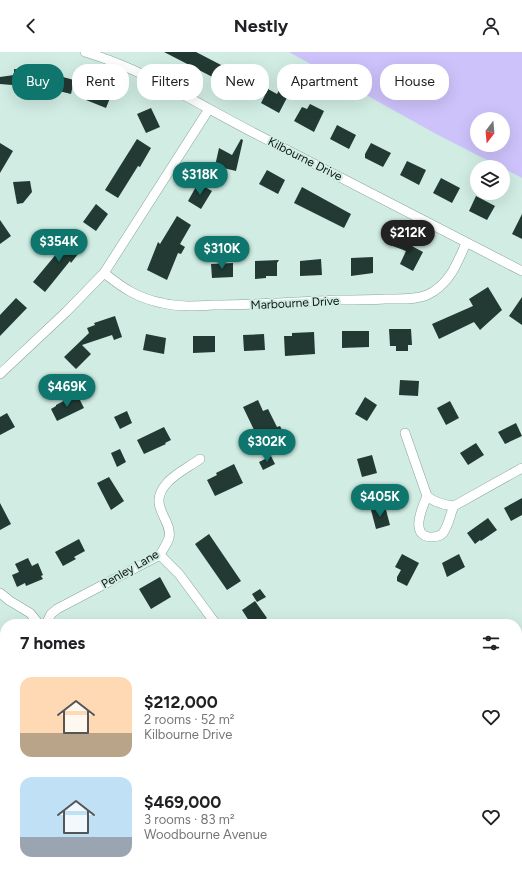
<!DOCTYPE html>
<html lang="en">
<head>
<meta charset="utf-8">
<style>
  :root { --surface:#fff; --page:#f6f6f6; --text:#202124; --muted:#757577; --accent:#0f766e }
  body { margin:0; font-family:Figtree,sans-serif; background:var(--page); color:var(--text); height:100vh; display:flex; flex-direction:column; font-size:15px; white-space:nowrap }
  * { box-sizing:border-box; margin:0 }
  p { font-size:13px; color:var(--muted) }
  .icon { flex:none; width:22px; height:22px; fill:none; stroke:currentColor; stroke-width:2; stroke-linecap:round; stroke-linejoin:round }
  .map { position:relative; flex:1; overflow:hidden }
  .details { position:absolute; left:0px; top:567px; width:522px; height:256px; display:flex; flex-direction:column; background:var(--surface); border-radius:16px 16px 0 0; box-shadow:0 4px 16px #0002 }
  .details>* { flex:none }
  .top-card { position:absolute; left:12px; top:12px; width:498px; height:36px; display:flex; gap:8px }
  .needle { width:26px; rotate:196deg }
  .tools { position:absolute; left:470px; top:60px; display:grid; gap:8px }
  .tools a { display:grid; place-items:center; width:40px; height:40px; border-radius:50%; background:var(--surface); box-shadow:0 4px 16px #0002; font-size:20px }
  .price { position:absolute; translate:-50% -34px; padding:0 9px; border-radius:14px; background:var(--accent); color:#fff; font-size:13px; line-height:26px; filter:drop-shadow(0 1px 2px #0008) }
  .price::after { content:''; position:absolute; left:50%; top:24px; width:12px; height:9px; margin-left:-6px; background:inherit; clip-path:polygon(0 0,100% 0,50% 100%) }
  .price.active { background:#222; color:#fff }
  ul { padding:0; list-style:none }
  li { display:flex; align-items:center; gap:12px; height:100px; padding:0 20px }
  li span { display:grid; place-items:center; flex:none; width:112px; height:80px; border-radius:12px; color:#555 }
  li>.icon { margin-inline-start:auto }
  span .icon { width:48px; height:48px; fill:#fffc; stroke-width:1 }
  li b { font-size:17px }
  h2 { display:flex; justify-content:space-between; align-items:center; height:48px; padding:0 20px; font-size:17px }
  .chip { padding:0 14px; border-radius:16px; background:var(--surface); box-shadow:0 4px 16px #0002; font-size:14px; line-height:36px }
  .chip.active { background:var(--accent); color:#fff }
  header { display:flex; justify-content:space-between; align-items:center; height:52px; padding:0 20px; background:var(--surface); font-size:18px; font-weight:700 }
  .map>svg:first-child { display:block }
</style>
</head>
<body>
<header><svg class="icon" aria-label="back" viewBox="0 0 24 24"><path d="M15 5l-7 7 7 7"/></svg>Nestly<svg class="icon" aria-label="person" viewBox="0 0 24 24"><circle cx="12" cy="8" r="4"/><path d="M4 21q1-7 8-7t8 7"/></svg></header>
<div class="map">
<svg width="522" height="823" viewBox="0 0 522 823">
  <rect width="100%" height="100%" fill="#d0ece3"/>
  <path fill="#cdc2fa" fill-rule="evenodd" d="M289 0H522V126L438 83ZM477 67H503V93H477Z"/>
  <path fill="#233a34" d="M164 0H196L252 29 245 44 225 34 226 32Z
    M14 17 48 21 74 28 71 42 47 36 34 35 33 46 23 44 24 34 0 32V25L14 23Z
    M92 32 112 41 106 56 86 48Z
    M281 35 290 40 279 61 261 51 268 37 277 42Z
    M310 52 324 59 314 80 294 69 302 55 307 57Z
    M151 56 160 75 146 81 137 62Z
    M337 73 356 83 349 97 330 87Z
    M137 87 151 96 140 115 138 114 118 146 105 138Z
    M241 87 243 88 236 119 215 114 219 96 232 103Z
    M0 91 13 99 0 121Z
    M371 91 391 101 383 115 365 106V102Z
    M407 109 426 118 419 133 400 123Z
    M267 118 285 128 278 142 259 132Z
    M441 126 460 136 452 151 433 141Z
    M30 129 32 140 23 151 17 152 13 130Z
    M198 131 212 139 201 157 188 149Z
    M302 135 351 162 344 176 294 151Z
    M476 144 495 154 487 168 469 159Z
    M96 152 108 162 96 179 83 170Z
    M522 162V187L512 182Z
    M177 164 191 173 180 192 185 195 181 202 178 201 167 228 147 218 158 190 160 192Z
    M0 168 11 184 0 192Z
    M72 183 85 193 71 211 70 209 45 240 33 230Z
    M393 184 423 200 413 219 400 212 406 199 390 193Z
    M373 205V221L351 224V206Z
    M321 207 322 223 300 224V209Z
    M279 208 277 211V224H266V226L255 227V209Z
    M233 211V225L212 226 211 212Z
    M488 235 502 258 480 278 474 270 439 287 432 272 473 254 469 247Z
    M522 245V273L509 264Z
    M16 246 27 256 0 284V263Z
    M115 264 122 285 114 288 112 283 82 293 91 302 76 317 64 305 89 281 87 276 95 273 94 271Z
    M389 277H411L412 293H408V299H396V294H390Z
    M342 279H369V295L342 296Z
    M314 280 315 302 285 304 284 284H292V281Z
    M146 282 166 286 164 302 143 298Z
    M264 282 265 298 244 299 243 283Z
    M193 284H215V300L193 301Z
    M400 328 419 329 418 344 399 343Z
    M77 342 84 356 57 369 51 357 56 354V353Z
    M365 345 377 353 367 369 355 362Z
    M258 348 263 359 268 357 277 375 280 374 284 382 263 392 257 379 255 380 243 355Z
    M450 349 459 366 446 373 437 356Z
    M127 359 132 371 120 377 114 365Z
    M7 361 15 375 0 383V365Z
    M516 371 522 384 505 392 498 380Z
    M164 375 171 388 165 391 166 392 144 402 137 388Z
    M476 391 484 403 468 413 460 401Z
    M120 397 126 410 117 415 111 401Z
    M372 403 377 421 362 425 357 407Z
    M271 404 275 412 263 418 259 410Z
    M234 412 243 431 215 444 207 428 217 423 216 421Z
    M109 425 124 449 111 458 97 431Z
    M522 446V463L511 469 504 456Z
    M0 451 11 472 0 478Z
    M385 454 390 473 376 477 371 458Z
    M488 466 497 478 481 489 480 488 475 492 467 481Z
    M209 482 241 529 227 538 195 492Z
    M79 487 85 499 74 505 76 507 63 514 55 500Z
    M402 502 419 511 407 534 397 529V525L401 518 395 515Z
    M459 502 465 515 447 525 442 511Z
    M28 506 32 514 38 511 43 523 41 524 43 527 26 534 25 531 17 535 12 523 19 520 15 512Z
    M160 525 171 545 151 557 139 537Z
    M260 537 266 545 257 550 252 542Z
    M255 549 267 566 259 572H251L242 558Z"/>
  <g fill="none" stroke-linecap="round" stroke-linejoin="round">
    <defs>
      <path id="minor" d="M85 0C145 18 198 52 254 81 343 127 432 173 522 219
        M104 221C123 236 137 246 162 251 179 255 196 254 213 253 254 253 296 250 337 248 353 248 369 248 385 247 399 247 414 248 427 243 449 233 457 212 466 191
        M0 322 66 260 104 221 209 57
        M405 381 427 444C434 450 444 453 454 454L522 416
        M427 444C422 456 409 485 432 485 436 485 440 484 443 481 449 473 450 462 454 454
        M160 503 179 522 216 572
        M0 541 10 549 30 561 39 572
        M46 572 51 562 57 557 160 503C163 497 167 492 169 486 173 467 146 454 167 431 176 421 189 415 200 407
        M138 818 140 823
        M33 823 41 818"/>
      <path id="primary" d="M517 797 522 792
        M491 823 496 818"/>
    </defs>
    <use href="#minor" stroke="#89a39a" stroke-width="10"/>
    <use href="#primary" stroke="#89a39a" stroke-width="16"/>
    <use href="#minor" stroke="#fff" stroke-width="9"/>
    <use href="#primary" stroke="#fff" stroke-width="15"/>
  </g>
  <g text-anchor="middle" stroke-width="4" stroke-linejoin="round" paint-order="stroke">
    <g font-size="12" fill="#0b1512" stroke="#d0ece3">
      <text transform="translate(305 107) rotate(27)" y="4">Kilbourne Drive</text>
      <text transform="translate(295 251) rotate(-3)" y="4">Marbourne Drive</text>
      <text transform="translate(130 517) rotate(-30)" y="4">Penley Lane</text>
    </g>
  </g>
</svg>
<div class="tools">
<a><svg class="needle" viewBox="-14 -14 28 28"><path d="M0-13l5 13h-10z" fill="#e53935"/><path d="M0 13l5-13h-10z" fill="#757577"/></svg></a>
<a><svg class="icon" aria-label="layers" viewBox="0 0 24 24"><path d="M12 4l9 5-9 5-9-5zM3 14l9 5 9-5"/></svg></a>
</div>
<b class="price" style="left:200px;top:144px">$318K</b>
<b class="price active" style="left:408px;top:202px">$212K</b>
<b class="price" style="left:59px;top:211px">$354K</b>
<b class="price" style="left:222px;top:218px">$310K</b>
<b class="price" style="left:67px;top:356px">$469K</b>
<b class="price" style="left:267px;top:411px">$302K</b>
<b class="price" style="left:380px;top:466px">$405K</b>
<div class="top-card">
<a class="chip active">Buy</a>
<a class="chip">Rent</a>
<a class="chip">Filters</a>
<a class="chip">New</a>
<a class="chip">Apartment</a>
<a class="chip">House</a>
</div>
<section class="details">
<h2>7 homes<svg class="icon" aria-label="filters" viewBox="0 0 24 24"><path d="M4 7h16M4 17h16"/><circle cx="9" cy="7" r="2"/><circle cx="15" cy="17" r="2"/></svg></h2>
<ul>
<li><span style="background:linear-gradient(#ffd9b3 70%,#b9a48a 0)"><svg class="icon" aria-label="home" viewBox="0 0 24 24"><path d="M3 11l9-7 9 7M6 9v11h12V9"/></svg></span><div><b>$212,000</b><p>2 rooms · 52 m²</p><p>Kilbourne Drive</p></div><svg class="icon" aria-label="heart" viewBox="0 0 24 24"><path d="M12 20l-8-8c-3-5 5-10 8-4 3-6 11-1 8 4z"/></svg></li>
<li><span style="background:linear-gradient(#bfe0f5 75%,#9aa5b1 0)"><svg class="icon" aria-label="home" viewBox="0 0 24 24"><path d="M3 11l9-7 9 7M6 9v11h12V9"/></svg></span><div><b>$469,000</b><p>3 rooms · 83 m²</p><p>Woodbourne Avenue</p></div><svg class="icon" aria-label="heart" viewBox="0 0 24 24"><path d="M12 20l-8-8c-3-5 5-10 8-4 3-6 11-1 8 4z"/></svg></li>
</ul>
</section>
</div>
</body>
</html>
